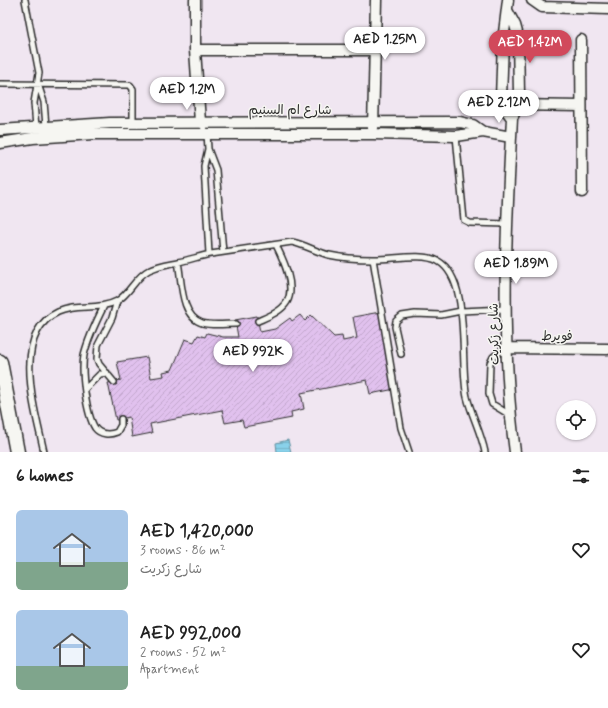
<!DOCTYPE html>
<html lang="en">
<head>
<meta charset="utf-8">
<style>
  :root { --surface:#fff; --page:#f6f6f6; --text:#222; --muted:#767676; --accent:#d1495b }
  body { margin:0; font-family:Mynerve,"Playpen Sans Arabic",sans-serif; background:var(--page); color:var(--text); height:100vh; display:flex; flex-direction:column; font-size:15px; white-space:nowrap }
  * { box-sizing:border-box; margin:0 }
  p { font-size:13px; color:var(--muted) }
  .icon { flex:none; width:22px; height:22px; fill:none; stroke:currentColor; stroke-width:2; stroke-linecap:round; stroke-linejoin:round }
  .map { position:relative; height:452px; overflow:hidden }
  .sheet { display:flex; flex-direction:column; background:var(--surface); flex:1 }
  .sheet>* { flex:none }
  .buttons { position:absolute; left:556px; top:400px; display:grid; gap:8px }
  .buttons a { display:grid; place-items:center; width:40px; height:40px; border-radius:50%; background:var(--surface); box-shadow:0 1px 3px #0004; font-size:20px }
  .price { position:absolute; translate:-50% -34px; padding:0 9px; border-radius:14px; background:#fff; color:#222; font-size:13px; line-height:26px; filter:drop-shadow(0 1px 2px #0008) }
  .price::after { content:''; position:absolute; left:50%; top:24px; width:12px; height:9px; margin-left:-6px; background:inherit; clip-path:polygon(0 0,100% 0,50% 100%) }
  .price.on { background:var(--accent); color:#fff }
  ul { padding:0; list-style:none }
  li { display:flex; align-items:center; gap:12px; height:100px; padding:0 16px }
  li span { display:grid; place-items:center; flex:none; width:112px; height:80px; border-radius:6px; color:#555 }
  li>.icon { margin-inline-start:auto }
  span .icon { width:48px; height:48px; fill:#fffc; stroke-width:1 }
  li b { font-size:17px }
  h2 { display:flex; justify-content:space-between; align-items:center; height:48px; padding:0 16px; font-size:17px }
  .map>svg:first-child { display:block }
</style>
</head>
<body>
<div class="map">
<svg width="608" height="452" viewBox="0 0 608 452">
  <defs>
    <pattern id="water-rules" width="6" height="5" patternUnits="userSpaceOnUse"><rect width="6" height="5" fill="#89d1ea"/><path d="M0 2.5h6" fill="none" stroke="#76b4c9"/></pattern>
    <pattern id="building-hatch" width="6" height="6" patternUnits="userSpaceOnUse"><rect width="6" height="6" fill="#e1c1ee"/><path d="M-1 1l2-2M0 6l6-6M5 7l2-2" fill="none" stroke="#c1a6cc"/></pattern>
  </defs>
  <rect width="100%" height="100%" fill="#f0e6f1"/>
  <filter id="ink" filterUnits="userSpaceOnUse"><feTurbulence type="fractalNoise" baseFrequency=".025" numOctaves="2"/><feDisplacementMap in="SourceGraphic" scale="8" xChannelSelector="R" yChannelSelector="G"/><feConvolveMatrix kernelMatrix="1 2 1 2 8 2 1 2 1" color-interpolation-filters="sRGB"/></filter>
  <g filter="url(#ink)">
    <path fill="url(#water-rules)" stroke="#638f9e" d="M288 440 291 452H277L276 443Z"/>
    <path fill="url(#building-hatch)" stroke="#2b2b2b" d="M380 312 395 389 370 394 367 380 301 393 304 409 291 412 292 418 244 427 242 420 225 423 222 410 150 424 152 433 132 437 129 417 116 420 108 383 121 380 117 362 147 357 151 378 164 376 163 372 172 370 185 339 194 342 198 335 205 337 207 333 223 337H238L235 320 257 316 260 332 275 329 290 318 292 321 300 315 305 321 311 315 334 337 342 336 343 341 357 338 353 317Z"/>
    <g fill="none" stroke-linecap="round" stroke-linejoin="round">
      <defs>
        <path id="lane" d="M25 0 39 73 34 103 36 127
          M0 84 130 85 133 89V122
          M38 84 44 102 46 126
          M200 122 207 133 208 149 204 166 209 254
          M456 136 464 220 470 223 507 224
          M208 149 216 170 223 252
          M373 259 401 428 409 452
          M178 262C182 280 180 316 202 323 212 326 225 324 236 324
          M104 306C96 322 88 338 84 355 81 371 86 414 95 428 100 435 110 435 117 432L121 425V419
          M258 321C267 317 281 312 287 302 296 286 283 259 276 245
          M505 348 493 357 490 363 489 394 492 404 510 415
          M401 354 395 327 396 321 402 316 415 314 441 315 461 311 505 309
          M114 382 99 364 97 359 98 345 112 318 117 301
          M85 389 100 374 107 373
          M44 452C36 413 10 334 58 312 77 303 98 311 117 301 130 294 135 277 149 270 159 265 168 264 178 262 189 260 200 256 211 254 238 250 265 246 292 242 306 245 316 252 329 255 343 258 358 259 372 259 390 260 422 252 438 261 472 280 459 363 467 397 472 416 481 433 485 452"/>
        <path id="street" d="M195 0V50L200 122
          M508 0 503 41 501 98 502 105 512 118
          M532 0 542 7 608 9
          M508 12 515 25 518 36 519 94 518 105 512 118C506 230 500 341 515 452
          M581 40 582 192
          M195 50H375
          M511 105 581 106
          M373 128 376 0
          M0 130 110 123 460 122 473 125 483 132 511 137
          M0 143 33 138 93 134H373L456 136 483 132
          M505 348 608 349"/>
        <path id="secondary" d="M0 362 17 452"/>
      </defs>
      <use href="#lane" stroke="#2b2b2b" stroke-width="8"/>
      <use href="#street" stroke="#2b2b2b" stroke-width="13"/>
      <use href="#secondary" stroke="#2b2b2b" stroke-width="17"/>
      <use href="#lane" stroke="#f6f6f2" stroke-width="5"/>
      <use href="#street" stroke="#f6f6f2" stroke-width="10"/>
      <use href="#secondary" stroke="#f6f6f2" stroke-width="14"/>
    </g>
  </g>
  <g text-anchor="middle" stroke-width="3" stroke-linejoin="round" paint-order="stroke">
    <g font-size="13" fill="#2b2b2b" stroke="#f6f6f2">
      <text x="290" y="114">شارع ام السنيم</text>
      <text transform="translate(493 334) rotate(-91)" y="5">شارع زكريت</text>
      <text x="557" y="340">فويرط</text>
    </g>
  </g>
</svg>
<div class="buttons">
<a><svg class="icon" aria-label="locate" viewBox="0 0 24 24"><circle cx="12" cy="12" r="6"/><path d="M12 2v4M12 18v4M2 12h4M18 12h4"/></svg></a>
</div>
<b class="price" style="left:385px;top:61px">AED 1.25M</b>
<b class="price on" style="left:530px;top:64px">AED 1.42M</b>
<b class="price" style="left:187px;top:111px">AED 1.2M</b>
<b class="price" style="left:499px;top:124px">AED 2.12M</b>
<b class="price" style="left:516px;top:285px">AED 1.89M</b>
<b class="price" style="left:253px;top:373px">AED 992K</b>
</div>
<section class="sheet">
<h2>6 homes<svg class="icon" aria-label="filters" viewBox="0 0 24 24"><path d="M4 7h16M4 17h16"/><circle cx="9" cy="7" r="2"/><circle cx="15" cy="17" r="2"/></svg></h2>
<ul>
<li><span style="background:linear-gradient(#a9c7e8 65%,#7fa58c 0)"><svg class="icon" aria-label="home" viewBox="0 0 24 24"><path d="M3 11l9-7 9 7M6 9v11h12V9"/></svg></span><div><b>AED 1,420,000</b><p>3 rooms · 86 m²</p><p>شارع زكريت</p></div><svg class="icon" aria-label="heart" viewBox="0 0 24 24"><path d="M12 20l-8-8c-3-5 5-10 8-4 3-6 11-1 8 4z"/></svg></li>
<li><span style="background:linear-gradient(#a9c7e8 70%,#7fa58c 0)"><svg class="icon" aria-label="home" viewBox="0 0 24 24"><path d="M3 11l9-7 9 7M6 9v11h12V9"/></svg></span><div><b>AED 992,000</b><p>2 rooms · 52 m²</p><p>Apartment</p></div><svg class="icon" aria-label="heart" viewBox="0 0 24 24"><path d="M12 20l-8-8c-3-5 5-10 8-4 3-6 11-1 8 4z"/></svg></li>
</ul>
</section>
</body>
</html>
